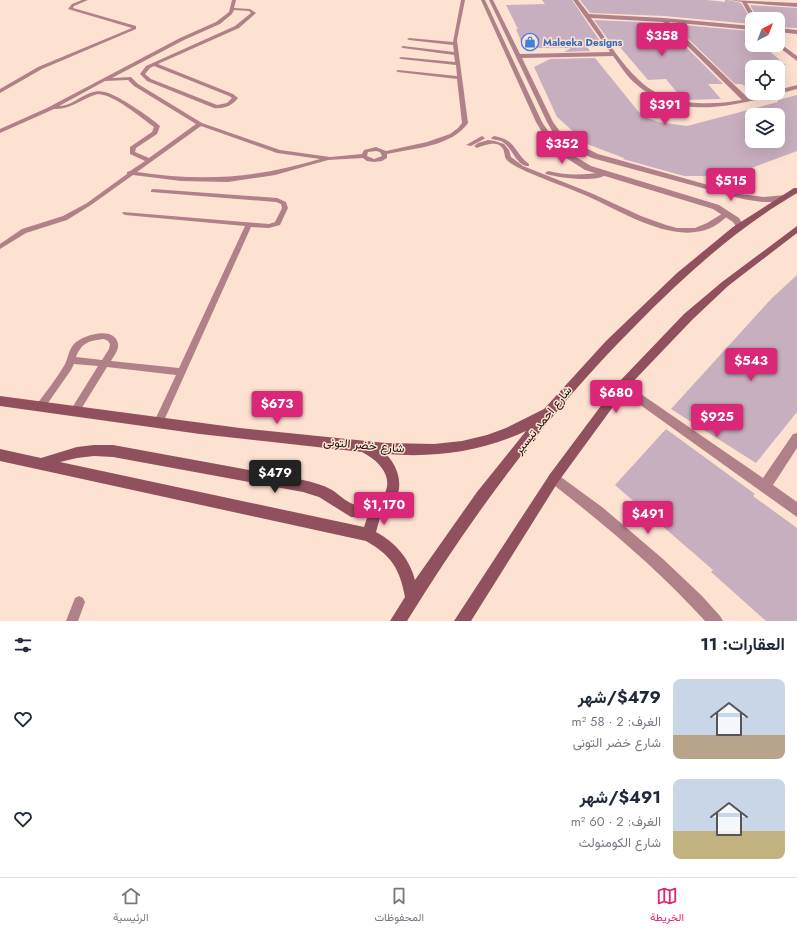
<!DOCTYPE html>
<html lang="ar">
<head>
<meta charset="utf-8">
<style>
  :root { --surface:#fff; --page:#f2f2f3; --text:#1f2937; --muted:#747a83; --line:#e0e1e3; --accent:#db2777 }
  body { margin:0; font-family:Jost,Vazirmatn,sans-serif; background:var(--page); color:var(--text); direction:rtl; height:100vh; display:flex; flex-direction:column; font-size:15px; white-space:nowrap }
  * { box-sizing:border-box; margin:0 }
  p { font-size:13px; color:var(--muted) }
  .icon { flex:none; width:22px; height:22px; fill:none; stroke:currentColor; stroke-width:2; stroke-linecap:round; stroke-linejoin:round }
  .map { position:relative; height:621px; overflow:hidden; direction:ltr }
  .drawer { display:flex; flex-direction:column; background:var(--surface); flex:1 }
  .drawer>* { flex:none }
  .needle { width:26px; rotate:42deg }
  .tools { position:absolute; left:745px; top:12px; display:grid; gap:8px }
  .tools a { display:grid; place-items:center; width:40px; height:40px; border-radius:8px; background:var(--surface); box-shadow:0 4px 16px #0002; font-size:20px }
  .price { position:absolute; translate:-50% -34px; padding:0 9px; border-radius:4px; background:var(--accent); color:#fff; font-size:13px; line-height:26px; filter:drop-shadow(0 1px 2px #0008) }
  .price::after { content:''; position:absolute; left:50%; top:24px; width:12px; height:9px; margin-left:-6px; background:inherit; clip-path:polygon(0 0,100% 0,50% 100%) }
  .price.active { background:#222; color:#fff }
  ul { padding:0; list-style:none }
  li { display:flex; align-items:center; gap:12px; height:100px; padding:0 12px }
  li span { display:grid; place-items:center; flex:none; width:112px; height:80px; border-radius:8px; color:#555 }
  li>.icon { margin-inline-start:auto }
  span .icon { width:48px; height:48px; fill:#fffc; stroke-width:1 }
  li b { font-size:17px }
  h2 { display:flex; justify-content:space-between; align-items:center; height:48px; padding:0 12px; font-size:17px }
  .menu { display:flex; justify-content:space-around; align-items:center; height:56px; border-top:1px solid var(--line); background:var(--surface); font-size:11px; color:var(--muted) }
  .menu a { display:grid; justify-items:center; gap:2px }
  .menu .active { color:var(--accent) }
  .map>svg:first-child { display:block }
</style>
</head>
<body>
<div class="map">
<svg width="797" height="621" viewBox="0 0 797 621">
  <rect width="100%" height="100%" fill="#fde1d1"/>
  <path fill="#c8afbf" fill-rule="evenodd" d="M542 0H572L604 47H587L590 51 564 52 571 48H524L516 29H518L506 5 545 4Z
    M580 0H707L725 2V0H728L741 3 752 21V24L664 16 590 13Z
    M750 5 797 8V28L778 27V19H758Z
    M594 20 662 23 723 84H708L721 99 683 100 666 79 648 80 619 46H613Z
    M673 24 749 31 752 34V45H762L786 65 752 66V90L741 84H735Z
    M595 58 642 116 659 122 687 126 778 102V100L797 95V151L730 176H684L623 159 624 158 587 144 557 117 534 67 550 59ZM752 115H778V141H752Z
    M797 275V412L756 463 671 409 771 299Z
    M666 429 755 494 753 496 797 528V621H766L711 572 713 570 615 485Z"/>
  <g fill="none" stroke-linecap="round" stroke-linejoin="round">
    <path fill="#b08189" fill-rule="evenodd" d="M82 0H88L74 6 73 8 136 26V29L42 69 0 93V89L38 67 132 28 68 9 72 4Z
      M232 0H236L234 8 250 9 256 13 239 28 158 64 233 94 238 98C232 106 224 109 214 108L147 81 140 74 146 66 235 26 251 13 249 11 234 10 232 14 220 24 184 40 112 78 131 77 138 84 202 123 280 150 330 157 362 154 364 150 376 147 386 151 427 142 450 134 458 128 462 123 457 79 398 72 396 71 398 70 457 76 456 65 401 59 399 58 401 57 455 62 454 55 403 48 401 47 403 46 454 52 453 45 409 40 407 39 409 38 453 42 461 0H465L457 40 468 123C451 147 414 148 387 154V158L382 161 374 162 367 161 363 158 328 160 275 175 228 182 181 181 133 175 91 205 67 220 26 233 0 249V244L22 229 63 216 87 203 127 174V172L130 171 145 161 130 154V147L152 132 154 127C140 117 115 95 98 94 82 98 71 110 54 109L0 133V129L47 108 180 38 216 22 229 12ZM154 66 229 96 232 98 227 103 217 105 151 79 145 74 150 68ZM128 80 134 86 196 124 149 158 135 152 136 148 157 134 160 126C150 117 118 95 105 92 100 91 95 91 90 93 79 97 71 106 59 106L105 81ZM201 126 277 153 320 159C256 178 203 182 137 172ZM376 151 380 152 382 156 374 159 367 156 368 152Z
      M482 136 485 138 484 139 471 146 466 145Z
      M494 136C517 140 513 152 529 164V166C517 167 513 149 504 143 501 140 496 140 492 139L491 138Z
      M488 140 495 141 504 144 509 150 511 157 523 166 591 193 641 216 666 225 677 228H695L707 223 725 212H729L730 213C692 258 628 214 587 196 565 186 541 179 519 168 515 166 507 162 505 157 505 156 504 152 504 151 499 139 485 145 477 148L474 146 478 143Z
      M548 171C568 176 585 175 605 172L608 174C595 183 561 178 546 174L545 173Z
      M153 189 277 198 286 202 288 208 280 225 269 228 251 227 162 425 159 426 156 425 154 422 176 375 107 367 78 414 75 415 72 414 70 411 98 366 74 364 71 370 43 410 40 411 37 410 35 407 37 404C46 392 56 379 64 366 68 360 68 350 74 344 82 335 115 325 118 344 119 350 114 356 111 361L179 368 245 226 125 215 122 213 123 212 269 224 275 222 282 208 281 204 276 202 151 192V190ZM104 339 108 341 110 344 109 349 102 360 76 357C82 342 89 341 104 339Z
      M79 596 83 598 85 602 78 621H66L75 598Z"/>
    <path fill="#b08189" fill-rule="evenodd" d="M481 0H485L542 122 558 146 591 166 719 205 739 218 744 226 743 228H737L733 222 713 209 585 170 552 149 536 122Z
      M489 0H493L520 54 610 52 573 0H578L589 14 664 18 752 26V30L669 22 748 98 769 93H778V90L797 85V89C746 102 682 125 636 84 627 77 620 65 613 56L522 58 553 122 561 133 570 140 598 154 740 194 764 197 785 195 789 197C779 206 752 201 739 198L592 158 564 144 555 136 547 122ZM591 18 663 22 742 100C708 106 666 106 640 81 620 63 607 39 591 18Z
      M729 0 797 3V7L747 3 757 19 752 20 742 2Z
      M778 28 797 30V34L778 32Z
      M778 42 797 56V61L776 45H778Z
      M622 381 763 478 793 434 797 433V448L773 485 797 502V517L618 389 616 386 618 383Z
      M554 472 602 507 663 559 702 596 720 616 723 621H705C658 569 605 525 550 482L548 478 550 474Z"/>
    <path fill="#91505d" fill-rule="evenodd" d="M794 188H797V193C736 229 685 275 636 325 547 414 473 514 407 621H390L405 597C400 569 391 555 366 541L0 461V449L41 458 77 447 94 445H113L303 480C313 482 323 485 332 490 340 495 347 503 356 505 380 510 397 487 381 467 376 460 369 456 362 452L200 434 0 406V396L240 428 386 443 434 444 462 441 487 435 506 428 544 409 606 341 677 273 733 227ZM526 431 477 492 415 580C409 558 396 543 376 532L381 514C405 500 404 473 386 454 435 458 481 452 526 431ZM94 456 113 457 303 492 319 497 351 517 367 518 364 527 60 462 77 458Z
      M797 226V233L728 286 692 320 626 389 558 482 471 621H454L550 474 618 383 684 314 722 282Z"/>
  </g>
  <defs>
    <symbol id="shop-ring" viewBox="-11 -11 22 22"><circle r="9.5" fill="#fde1d1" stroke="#3f7fe0" stroke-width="1.5"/><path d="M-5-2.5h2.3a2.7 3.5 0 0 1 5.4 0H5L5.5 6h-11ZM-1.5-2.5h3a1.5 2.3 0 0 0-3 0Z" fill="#3f7fe0"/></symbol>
  </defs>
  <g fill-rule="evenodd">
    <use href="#shop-ring" x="520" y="32" width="20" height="20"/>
  </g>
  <g text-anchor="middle" stroke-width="3" stroke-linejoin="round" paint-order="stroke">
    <g font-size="10" font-weight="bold" fill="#366cbe" stroke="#fde1d1" text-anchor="start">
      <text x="543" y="46">Maleeka Designs</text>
    </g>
    <g font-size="12" fill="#1e150f" stroke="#fde1d1">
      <text transform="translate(543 420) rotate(-51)" y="4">شارع احمد تيسير</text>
      <text transform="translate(364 445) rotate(5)" y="4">شارع خضر التونى</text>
    </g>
  </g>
</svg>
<div class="tools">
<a><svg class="needle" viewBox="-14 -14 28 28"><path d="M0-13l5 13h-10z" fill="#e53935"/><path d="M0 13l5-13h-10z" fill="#747a83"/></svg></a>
<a><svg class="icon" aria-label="locate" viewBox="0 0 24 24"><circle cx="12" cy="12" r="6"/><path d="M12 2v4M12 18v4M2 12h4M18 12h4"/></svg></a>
<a><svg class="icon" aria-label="layers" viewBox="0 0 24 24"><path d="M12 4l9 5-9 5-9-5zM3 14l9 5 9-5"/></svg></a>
</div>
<b class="price" style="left:662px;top:57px">$358</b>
<b class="price" style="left:665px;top:126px">$391</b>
<b class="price" style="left:562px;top:165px">$352</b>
<b class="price" style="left:731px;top:202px">$515</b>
<b class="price" style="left:751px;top:382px">$543</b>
<b class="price" style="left:616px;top:414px">$680</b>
<b class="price" style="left:277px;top:425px">$673</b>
<b class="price" style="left:717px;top:438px">$925</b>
<b class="price active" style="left:275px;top:494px">$479</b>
<b class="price" style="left:384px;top:526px">$1,170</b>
<b class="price" style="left:648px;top:535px">$491</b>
</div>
<section class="drawer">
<h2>العقارات: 11<svg class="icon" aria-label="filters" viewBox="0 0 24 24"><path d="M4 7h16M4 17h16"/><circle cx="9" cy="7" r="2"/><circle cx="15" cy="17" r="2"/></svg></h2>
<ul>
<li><span style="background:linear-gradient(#c9d6e8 70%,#b9a48a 0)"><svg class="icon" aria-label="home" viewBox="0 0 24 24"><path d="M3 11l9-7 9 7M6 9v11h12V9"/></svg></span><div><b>$479/شهر</b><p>الغرف: 2 · 58 m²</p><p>شارع خضر التونى</p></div><svg class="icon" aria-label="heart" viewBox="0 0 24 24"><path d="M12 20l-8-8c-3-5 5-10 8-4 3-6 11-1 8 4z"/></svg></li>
<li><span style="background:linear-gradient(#c9d6e8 65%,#c2b280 0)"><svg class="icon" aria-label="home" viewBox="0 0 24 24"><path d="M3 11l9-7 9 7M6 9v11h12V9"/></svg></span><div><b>$491/شهر</b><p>الغرف: 2 · 60 m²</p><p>شارع الكومنولث</p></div><svg class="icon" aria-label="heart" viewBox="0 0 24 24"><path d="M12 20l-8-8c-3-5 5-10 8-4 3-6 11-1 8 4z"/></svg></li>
</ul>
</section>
<nav class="menu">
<a class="active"><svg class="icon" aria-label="map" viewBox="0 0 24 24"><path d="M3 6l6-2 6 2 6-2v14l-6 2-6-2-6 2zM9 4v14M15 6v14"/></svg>الخريطة</a>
<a><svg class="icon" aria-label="saved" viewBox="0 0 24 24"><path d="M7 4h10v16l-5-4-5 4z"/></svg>المحفوظات</a>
<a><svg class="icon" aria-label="home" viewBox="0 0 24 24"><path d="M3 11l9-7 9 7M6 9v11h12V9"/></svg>الرئيسية</a>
</nav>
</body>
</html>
